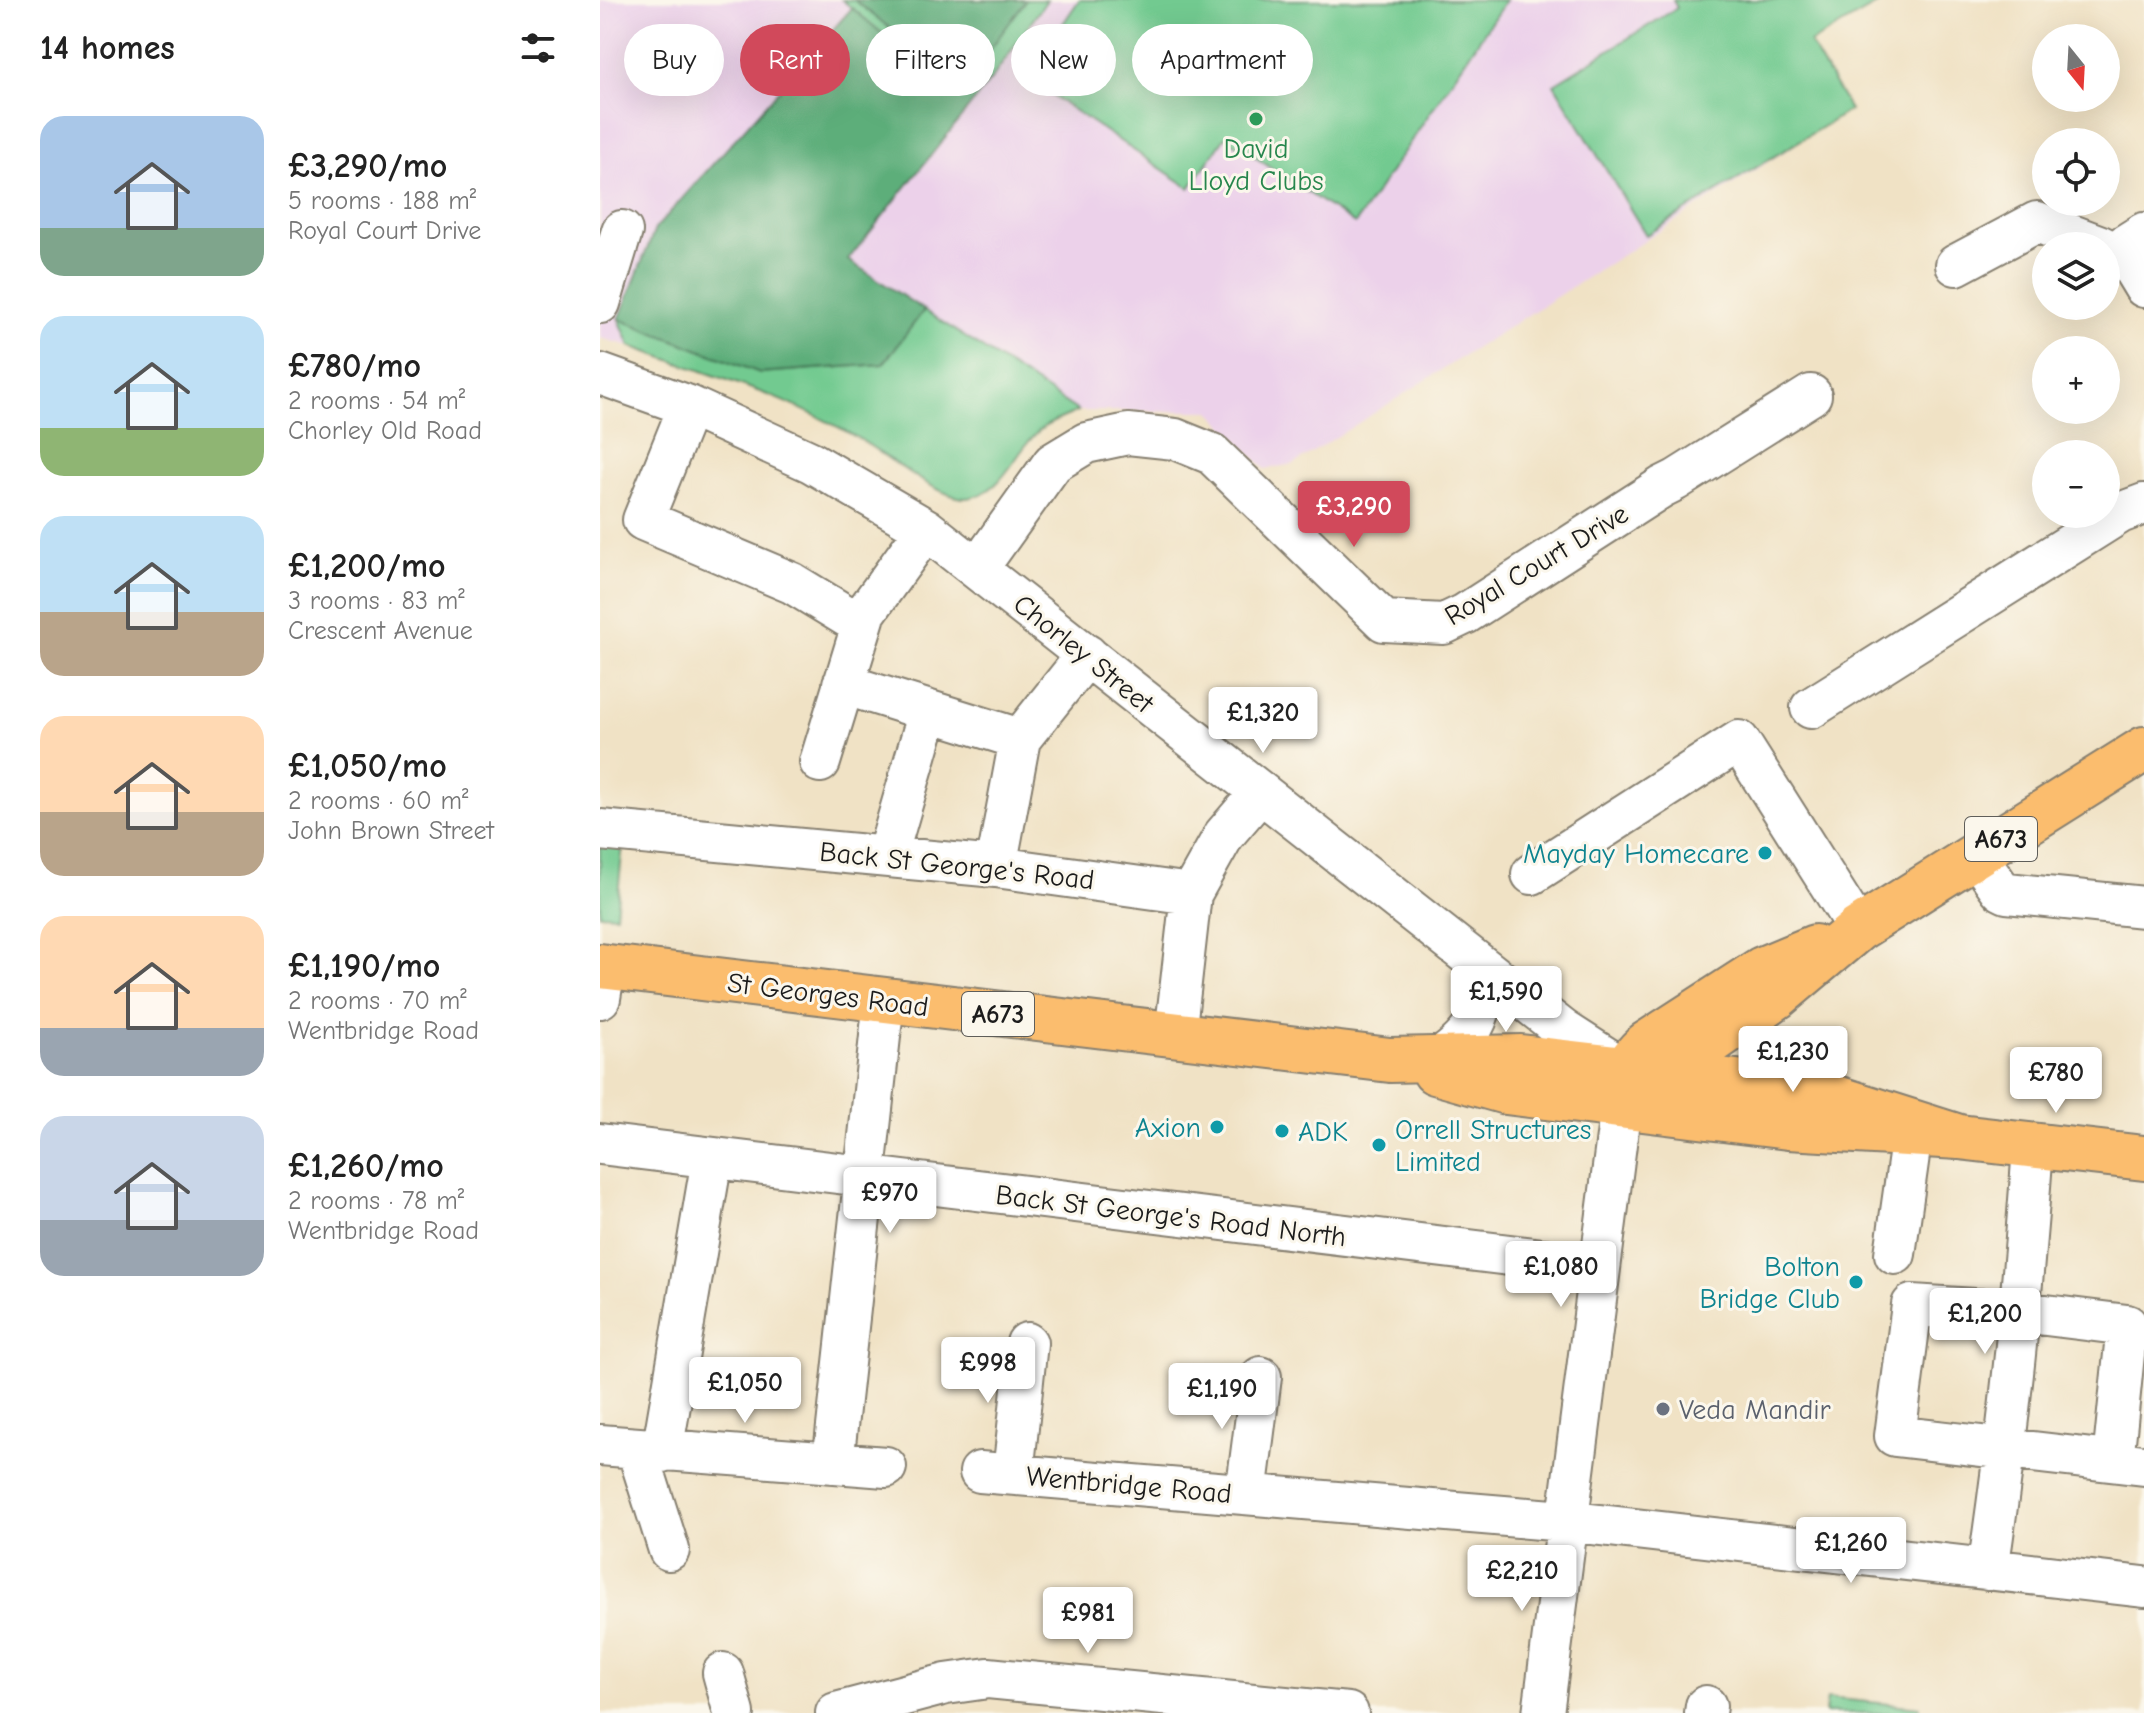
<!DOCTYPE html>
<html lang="en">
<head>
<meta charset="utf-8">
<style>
  :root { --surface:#fff; --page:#f2f2f2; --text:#222; --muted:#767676; --accent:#d1495b }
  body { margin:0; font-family:"Comic Neue",sans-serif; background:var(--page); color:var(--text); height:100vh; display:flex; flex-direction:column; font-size:30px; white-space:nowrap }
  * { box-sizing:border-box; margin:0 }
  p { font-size:26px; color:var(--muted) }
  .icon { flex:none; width:44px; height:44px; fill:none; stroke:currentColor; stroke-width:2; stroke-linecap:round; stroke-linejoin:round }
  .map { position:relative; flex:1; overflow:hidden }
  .side { display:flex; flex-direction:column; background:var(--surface); width:600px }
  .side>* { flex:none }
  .guide { position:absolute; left:24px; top:24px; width:760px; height:72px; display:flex; gap:16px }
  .needle { width:52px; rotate:162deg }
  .buttons { position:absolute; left:1432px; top:24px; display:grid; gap:16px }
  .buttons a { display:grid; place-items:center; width:88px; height:88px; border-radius:50%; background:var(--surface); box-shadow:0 8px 32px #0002; font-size:40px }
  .price { position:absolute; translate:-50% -68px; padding:0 18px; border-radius:8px; background:#fff; color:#222; font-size:26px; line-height:52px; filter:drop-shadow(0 2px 4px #0008) }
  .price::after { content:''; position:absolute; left:50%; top:48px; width:24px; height:18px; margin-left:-12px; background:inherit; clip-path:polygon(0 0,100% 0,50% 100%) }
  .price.on { background:var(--accent); color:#fff }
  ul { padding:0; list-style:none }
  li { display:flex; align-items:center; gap:24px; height:200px; padding:0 40px }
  li span { display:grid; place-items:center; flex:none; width:224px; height:160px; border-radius:24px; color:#555 }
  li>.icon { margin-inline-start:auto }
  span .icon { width:96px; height:96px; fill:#fffc; stroke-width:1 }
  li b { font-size:34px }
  h2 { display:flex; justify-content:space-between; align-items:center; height:96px; padding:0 40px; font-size:34px }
  .tag { padding:0 28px; border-radius:36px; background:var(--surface); box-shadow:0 8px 32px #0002; font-size:28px; line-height:72px }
  .tag.on { background:var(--accent); color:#fff }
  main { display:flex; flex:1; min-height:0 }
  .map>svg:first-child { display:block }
</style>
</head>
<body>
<main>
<section class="side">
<h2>14 homes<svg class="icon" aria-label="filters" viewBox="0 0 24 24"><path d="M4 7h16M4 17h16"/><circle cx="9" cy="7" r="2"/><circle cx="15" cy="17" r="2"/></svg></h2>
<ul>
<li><span style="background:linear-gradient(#a9c7e8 70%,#7fa58c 0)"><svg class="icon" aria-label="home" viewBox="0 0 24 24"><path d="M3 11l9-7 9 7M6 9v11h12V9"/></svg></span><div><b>£3,290/mo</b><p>5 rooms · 188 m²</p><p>Royal Court Drive</p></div></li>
<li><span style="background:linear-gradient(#bfe0f5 70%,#8fb573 0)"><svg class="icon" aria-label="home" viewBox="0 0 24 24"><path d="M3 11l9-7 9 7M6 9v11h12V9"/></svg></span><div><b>£780/mo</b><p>2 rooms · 54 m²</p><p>Chorley Old Road</p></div></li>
<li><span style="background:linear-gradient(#bfe0f5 60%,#b9a48a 0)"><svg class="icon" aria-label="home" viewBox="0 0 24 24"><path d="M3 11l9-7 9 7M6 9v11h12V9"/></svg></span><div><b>£1,200/mo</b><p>3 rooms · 83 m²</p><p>Crescent Avenue</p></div></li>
<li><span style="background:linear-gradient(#ffd9b3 60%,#b9a48a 0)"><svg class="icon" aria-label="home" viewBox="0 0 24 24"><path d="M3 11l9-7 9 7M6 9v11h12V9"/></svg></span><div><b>£1,050/mo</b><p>2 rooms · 60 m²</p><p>John Brown Street</p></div></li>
<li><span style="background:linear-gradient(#ffd9b3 70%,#9aa5b1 0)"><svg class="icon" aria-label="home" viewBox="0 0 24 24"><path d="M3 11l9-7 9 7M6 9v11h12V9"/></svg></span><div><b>£1,190/mo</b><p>2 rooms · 70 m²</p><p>Wentbridge Road</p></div></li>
<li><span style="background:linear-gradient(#c9d6e8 65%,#9aa5b1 0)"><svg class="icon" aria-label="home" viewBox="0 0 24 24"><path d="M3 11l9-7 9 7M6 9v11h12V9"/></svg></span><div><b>£1,260/mo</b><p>2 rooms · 78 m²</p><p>Wentbridge Road</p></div></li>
</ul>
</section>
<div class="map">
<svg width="1544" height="1713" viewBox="0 0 1544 1713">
  <rect width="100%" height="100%" fill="#fbf7ec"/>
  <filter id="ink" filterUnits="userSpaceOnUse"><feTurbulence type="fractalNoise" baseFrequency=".0125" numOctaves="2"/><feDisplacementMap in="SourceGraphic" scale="16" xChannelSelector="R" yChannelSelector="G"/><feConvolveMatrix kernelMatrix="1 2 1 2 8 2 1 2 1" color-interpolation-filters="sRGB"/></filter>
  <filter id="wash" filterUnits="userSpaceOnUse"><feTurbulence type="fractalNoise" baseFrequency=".006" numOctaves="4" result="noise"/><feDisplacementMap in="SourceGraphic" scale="32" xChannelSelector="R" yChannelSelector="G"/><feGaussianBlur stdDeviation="1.8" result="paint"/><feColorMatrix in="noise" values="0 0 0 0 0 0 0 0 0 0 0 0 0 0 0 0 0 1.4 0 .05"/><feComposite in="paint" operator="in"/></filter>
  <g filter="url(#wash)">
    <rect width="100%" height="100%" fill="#f0e2c5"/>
    <path fill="#ecd1ea" d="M0 0H242L252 8 55 229 19 319 30 346 0 338Z
      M447 0H1183L1250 110 694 464 665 469 610 411H478L248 260 390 81Z"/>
    <path fill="#72ca90" stroke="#477356" stroke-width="2" d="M242 0H447L390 81 347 88Z
      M479 0H906L755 224 625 137 590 188 426 78Z
      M1073 0H1285L1210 43 1250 110 1046 235 954 84 1077 8Z
      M324 310 478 411C466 417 449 422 440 430 414 451 405 494 366 498 342 500 284 454 261 440 190 397 107 374 30 346L19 319 160 373 283 364Z
      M0 842 23 844 16 915 0 914Z
      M1227 1698 1320 1707 1319 1713H1225Z"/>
    <path fill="#5dae7a" stroke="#3c654b" stroke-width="2" d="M254 0H426L364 85 390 81 248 260 324 310 283 364 160 373 19 319 55 229 252 8 347 88 362 85Z"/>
  </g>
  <g filter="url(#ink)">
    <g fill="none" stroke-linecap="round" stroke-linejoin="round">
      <defs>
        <path id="minor" d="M1544 233 1525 245 1524 254 1544 287
          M1356 265 1437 222 1501 246
          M0 303 22 231
          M0 374 89 406 211 462 326 529 963 1030 1025 1070
          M89 406 43 520 192 583 261 625
          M378 568 453 463 486 443 528 434 575 439 612 454 784 621 844 624 865 614 1062 487 1076 480 1211 395
          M243 684 420 739
          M1211 708 1520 513 1544 504
          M220 762 266 612 326 529
          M0 830 396 867 591 894 624 835 660 793
          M1376 855 1401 890 1407 893 1544 907
          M287 856 329 711
          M396 867 420 739 487 655
          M932 874 1139 741 1258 929
          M0 998 5 967
          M575 1036 591 894
          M841 1058C879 1030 884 1014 882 967
          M0 1144 999 1266
          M1295 1254 1312 1134
          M0 1445 286 1467
          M37 1449 69 1550
          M62 1452 112 1159
          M1513 1461 1527 1325 1422 1312 1312 1305 1295 1436 1544 1465
          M233 1463 284 1000
          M380 1472 965 1521 1544 1587
          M413 1474 427 1343
          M646 1494 661 1377
          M1388 1570C1409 1429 1423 1289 1433 1147
          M123 1673 134 1713
          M236 1713 346 1684 388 1678 748 1713
          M943 1713 1021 1105 1001 1081
          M1105 1713 1106 1706"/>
        <path id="major" d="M0 966 790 1060 921 1057 1214 1091 1359 1137
          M835 1072 906 1092 1188 1127 1359 1137 1544 1158
          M1055 1081 1177 997 1258 929 1544 749
          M1023 1091C1025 1067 1028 1061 1046 1044L1162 969 1215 947"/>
      </defs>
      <use href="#minor" stroke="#867f70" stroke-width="44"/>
      <use href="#major" stroke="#867f70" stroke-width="48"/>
      <use href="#minor" stroke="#fff" stroke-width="40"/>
      <use href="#major" stroke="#fbbd6e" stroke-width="44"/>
    </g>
  </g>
  <circle fill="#2e9e5b" stroke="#fbf7ec" stroke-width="3" cx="656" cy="119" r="8"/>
  <g fill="#0f9aa8" stroke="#fbf7ec" stroke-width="3">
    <circle cx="1165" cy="853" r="8"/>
    <circle cx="617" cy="1127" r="8"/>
    <circle cx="682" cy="1131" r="8"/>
    <circle cx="779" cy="1145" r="8"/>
    <circle cx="1256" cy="1282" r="8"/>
  </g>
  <circle fill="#6b7280" stroke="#fbf7ec" stroke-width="3" cx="1063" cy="1409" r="8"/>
  <g text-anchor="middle" stroke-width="6" stroke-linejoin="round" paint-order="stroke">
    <g fill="#fbf7ec" stroke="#5f5e5a" stroke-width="2">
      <rect x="1365" y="817" width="72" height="44" rx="6"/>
      <rect x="362" y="992" width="72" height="44" rx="6"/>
    </g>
    <g font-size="26" font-weight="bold" fill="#1c1c1c">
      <text x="1401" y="848">A673</text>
      <text x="398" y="1023">A673</text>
    </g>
    <g font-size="28" fill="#27864d" stroke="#fbf7ec">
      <text x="656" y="158">David<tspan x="656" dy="32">Lloyd Clubs</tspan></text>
    </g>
    <g font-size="28" fill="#1c1c1c" stroke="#fbf7ec">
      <text transform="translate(936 564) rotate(-31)" y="10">Royal Court Drive</text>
      <text transform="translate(484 653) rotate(39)" y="10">Chorley Street</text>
      <text transform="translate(357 865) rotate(6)" y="10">Back St George's Road</text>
      <text transform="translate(228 994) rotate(7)" y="10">St Georges Road</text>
      <text transform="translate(571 1215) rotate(7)" y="10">Back St George's Road North</text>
      <text transform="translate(529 1484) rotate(5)" y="10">Wentbridge Road</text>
    </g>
    <g font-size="28" fill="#0d838f" stroke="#fbf7ec" text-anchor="end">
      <text x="1149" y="863">Mayday Homecare</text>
      <text x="601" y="1137">Axion</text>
      <text x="795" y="1139" text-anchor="start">Orrell Structures<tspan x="795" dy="32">Limited</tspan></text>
      <text x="698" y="1141" text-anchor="start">ADK</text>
      <text x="1240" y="1276">Bolton<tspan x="1240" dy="32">Bridge Club</tspan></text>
    </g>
    <g font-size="28" fill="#5b616d" stroke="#fbf7ec" text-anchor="start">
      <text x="1079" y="1419">Veda Mandir</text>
    </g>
  </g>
</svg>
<div class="buttons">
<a><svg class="needle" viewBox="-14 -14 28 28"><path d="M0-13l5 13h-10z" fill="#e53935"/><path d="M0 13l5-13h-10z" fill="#767676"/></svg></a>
<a><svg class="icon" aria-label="locate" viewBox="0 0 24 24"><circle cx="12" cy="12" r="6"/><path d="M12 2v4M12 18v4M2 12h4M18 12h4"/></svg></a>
<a><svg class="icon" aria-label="layers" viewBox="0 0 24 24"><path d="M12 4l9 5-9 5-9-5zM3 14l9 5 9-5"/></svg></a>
<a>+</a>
<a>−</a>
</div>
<b class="price on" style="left:754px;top:549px">£3,290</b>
<b class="price" style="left:663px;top:755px">£1,320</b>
<b class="price" style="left:906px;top:1034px">£1,590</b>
<b class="price" style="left:1193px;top:1094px">£1,230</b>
<b class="price" style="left:1456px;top:1115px">£780</b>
<b class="price" style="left:290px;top:1235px">£970</b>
<b class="price" style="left:961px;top:1309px">£1,080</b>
<b class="price" style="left:1385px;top:1356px">£1,200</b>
<b class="price" style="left:388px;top:1405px">£998</b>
<b class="price" style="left:145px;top:1425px">£1,050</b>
<b class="price" style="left:622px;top:1431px">£1,190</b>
<b class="price" style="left:1251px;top:1585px">£1,260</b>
<b class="price" style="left:922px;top:1613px">£2,210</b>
<b class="price" style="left:488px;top:1655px">£981</b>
<div class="guide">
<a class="tag">Buy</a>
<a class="tag on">Rent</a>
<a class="tag">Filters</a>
<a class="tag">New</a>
<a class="tag">Apartment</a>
</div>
</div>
</main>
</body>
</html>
